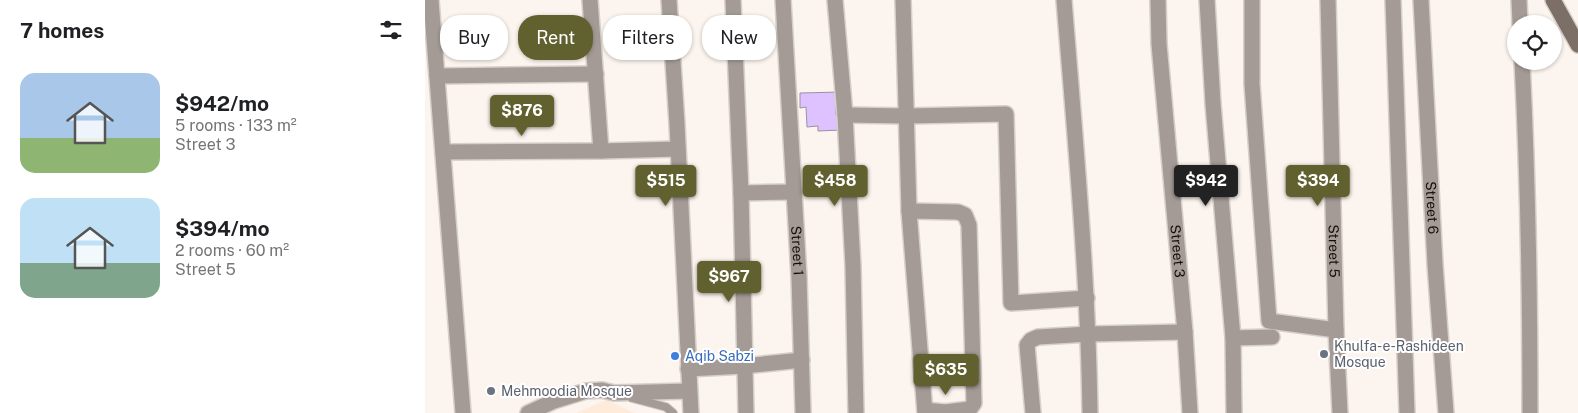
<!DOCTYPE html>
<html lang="en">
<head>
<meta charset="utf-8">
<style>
  :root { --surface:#fff; --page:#f6f6f6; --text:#202124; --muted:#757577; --accent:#60612e }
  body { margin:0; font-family:"Public Sans",sans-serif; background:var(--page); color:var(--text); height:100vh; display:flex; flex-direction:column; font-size:19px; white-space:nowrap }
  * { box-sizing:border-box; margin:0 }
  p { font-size:16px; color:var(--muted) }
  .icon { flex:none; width:28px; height:28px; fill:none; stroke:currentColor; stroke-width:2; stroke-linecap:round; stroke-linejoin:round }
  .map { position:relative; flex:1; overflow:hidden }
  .panel { display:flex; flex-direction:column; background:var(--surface); width:425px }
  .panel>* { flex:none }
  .guide { position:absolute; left:15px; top:15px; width:475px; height:45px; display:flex; gap:10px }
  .tools { position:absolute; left:1082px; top:15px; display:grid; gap:10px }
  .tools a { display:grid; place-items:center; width:55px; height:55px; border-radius:50%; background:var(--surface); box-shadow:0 1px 4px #0004; font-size:25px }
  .price { position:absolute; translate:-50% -42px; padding:0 11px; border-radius:5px; background:var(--accent); color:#fff; font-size:16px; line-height:32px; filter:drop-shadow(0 1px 2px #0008) }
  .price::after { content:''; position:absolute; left:50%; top:30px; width:15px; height:11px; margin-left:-8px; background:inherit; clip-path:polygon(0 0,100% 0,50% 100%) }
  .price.current { background:#222; color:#fff }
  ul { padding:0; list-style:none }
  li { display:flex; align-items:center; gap:15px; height:125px; padding:0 20px }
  li span { display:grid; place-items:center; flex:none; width:140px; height:100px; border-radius:15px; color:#555 }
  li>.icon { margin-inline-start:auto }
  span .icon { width:60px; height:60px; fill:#fffc; stroke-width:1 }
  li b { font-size:21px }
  h2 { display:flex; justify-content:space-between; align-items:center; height:60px; padding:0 20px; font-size:21px }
  .chip { padding:0 18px; border-radius:20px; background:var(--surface); box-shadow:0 1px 4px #0004; font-size:18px; line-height:45px }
  .chip.current { background:var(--accent); color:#fff }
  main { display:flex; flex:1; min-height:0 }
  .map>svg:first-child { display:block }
</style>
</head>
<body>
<main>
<section class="panel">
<h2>7 homes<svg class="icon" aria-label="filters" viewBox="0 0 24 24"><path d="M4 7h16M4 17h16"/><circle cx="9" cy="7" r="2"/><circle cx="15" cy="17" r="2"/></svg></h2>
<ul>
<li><span style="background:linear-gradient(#a9c7e8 65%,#8fb573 0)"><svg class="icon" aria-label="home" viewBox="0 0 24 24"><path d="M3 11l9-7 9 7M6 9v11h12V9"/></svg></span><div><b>$942/mo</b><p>5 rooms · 133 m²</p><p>Street 3</p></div></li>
<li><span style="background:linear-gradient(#bfe0f5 65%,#7fa58c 0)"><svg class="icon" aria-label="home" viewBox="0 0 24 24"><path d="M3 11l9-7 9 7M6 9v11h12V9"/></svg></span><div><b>$394/mo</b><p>2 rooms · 60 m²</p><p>Street 5</p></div></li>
</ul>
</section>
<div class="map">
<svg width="1153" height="413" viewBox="0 0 1153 413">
  <rect width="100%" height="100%" fill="#fcf5ef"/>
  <path fill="#feebda" d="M181 400 210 413H151Z"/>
  <path fill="#dec2ff" stroke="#9991a3" d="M415 92V107H411V115L416 114 417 130 393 131V126L382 127 381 107 375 108V93Z"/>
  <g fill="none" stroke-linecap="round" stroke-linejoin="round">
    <defs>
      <path id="lane" d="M207 398 241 407 248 413"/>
      <g id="street">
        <path d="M6 0 38 413"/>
        <path d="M165 0 176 151 253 149"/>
        <path d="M244 0 252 124 266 413"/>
        <path d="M308 0 316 193 369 192"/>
        <path id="s1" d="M358 0 374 277 378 413"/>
        <path d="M410 0 420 115 428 266 431 413"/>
        <path d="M478 0 484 211 500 413"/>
        <path d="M639 0C650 137 663 275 665 413"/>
        <path id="s2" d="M733 0 734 44 760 332 765 413"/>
        <path d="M782 0 788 104 808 338 809 413"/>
        <path d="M827 0V84L844 321 911 330"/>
        <path id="s3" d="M903 0 911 330 915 413"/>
        <path d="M968 0 982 413"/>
        <path id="s4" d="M996 0 1010 264 1021 413"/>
        <path d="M1094 0 1095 24"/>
        <path d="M1097 61C1103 178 1105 296 1105 413"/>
        <path d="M12 76 171 74"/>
        <path d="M420 115 482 116 581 114 586 303 662 298"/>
        <path d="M18 152 176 151"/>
        <path d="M316 193 321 413"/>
        <path d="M484 211 533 212 540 215 544 225 549 403 545 409 520 412 500 410"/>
        <path d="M808 338 847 337"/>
        <path d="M263 369 319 366 377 360"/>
        <path d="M103 413 129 401 161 391 177 390 189 393 264 391"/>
        <path d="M608 413 602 345 606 340 613 337 664 334 760 332"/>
      </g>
      <path id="secondary" d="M1128 0 1153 45"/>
    </defs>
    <use href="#lane" stroke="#d7d0ca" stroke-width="10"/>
    <use href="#street" stroke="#d7d0ca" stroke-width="18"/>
    <use href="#secondary" stroke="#d7d0ca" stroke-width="18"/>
    <use href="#lane" stroke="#a49b96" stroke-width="8"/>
    <use href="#street" stroke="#a49b96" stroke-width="15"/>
    <use href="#secondary" stroke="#7c6f68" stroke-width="15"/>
  </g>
  <g fill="#6b7280" stroke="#fff" stroke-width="2">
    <circle cx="899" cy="354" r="5"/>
    <circle cx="66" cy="391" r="5"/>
  </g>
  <circle fill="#3f7fe0" stroke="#fff" stroke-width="2" cx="250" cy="356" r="5"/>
  <g text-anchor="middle" stroke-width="4" stroke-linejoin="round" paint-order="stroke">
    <g font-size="14" fill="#140f09" stroke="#fff">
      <text dy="5" stroke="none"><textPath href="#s4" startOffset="208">Street 6</textPath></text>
      <text dy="5" stroke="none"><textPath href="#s1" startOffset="251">Street 1</textPath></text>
      <text dy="5" stroke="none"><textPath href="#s2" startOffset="252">Street 3</textPath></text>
      <text dy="5" stroke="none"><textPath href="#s3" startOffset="251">Street 5</textPath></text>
    </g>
    <g font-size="14" fill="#5b616d" stroke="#fff" text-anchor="start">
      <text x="909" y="351">Khulfa-e-Rashideen<tspan x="909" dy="16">Mosque</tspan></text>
      <text x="76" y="396">Mehmoodia Mosque</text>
    </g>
    <g font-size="14" fill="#366cbe" stroke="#fff" text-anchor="start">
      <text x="260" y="361">Aqib Sabzi</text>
    </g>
  </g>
</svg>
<div class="tools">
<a><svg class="icon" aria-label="locate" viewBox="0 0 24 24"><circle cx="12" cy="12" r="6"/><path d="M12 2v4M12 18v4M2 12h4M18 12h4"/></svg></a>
</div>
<b class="price" style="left:97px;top:137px">$876</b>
<b class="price" style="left:241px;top:207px">$515</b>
<b class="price" style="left:410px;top:207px">$458</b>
<b class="price current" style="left:781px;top:207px">$942</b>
<b class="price" style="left:893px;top:207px">$394</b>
<b class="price" style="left:304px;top:303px">$967</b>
<b class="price" style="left:521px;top:396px">$635</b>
<div class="guide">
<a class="chip">Buy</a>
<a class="chip current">Rent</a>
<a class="chip">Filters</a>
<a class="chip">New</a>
</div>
</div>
</main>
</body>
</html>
